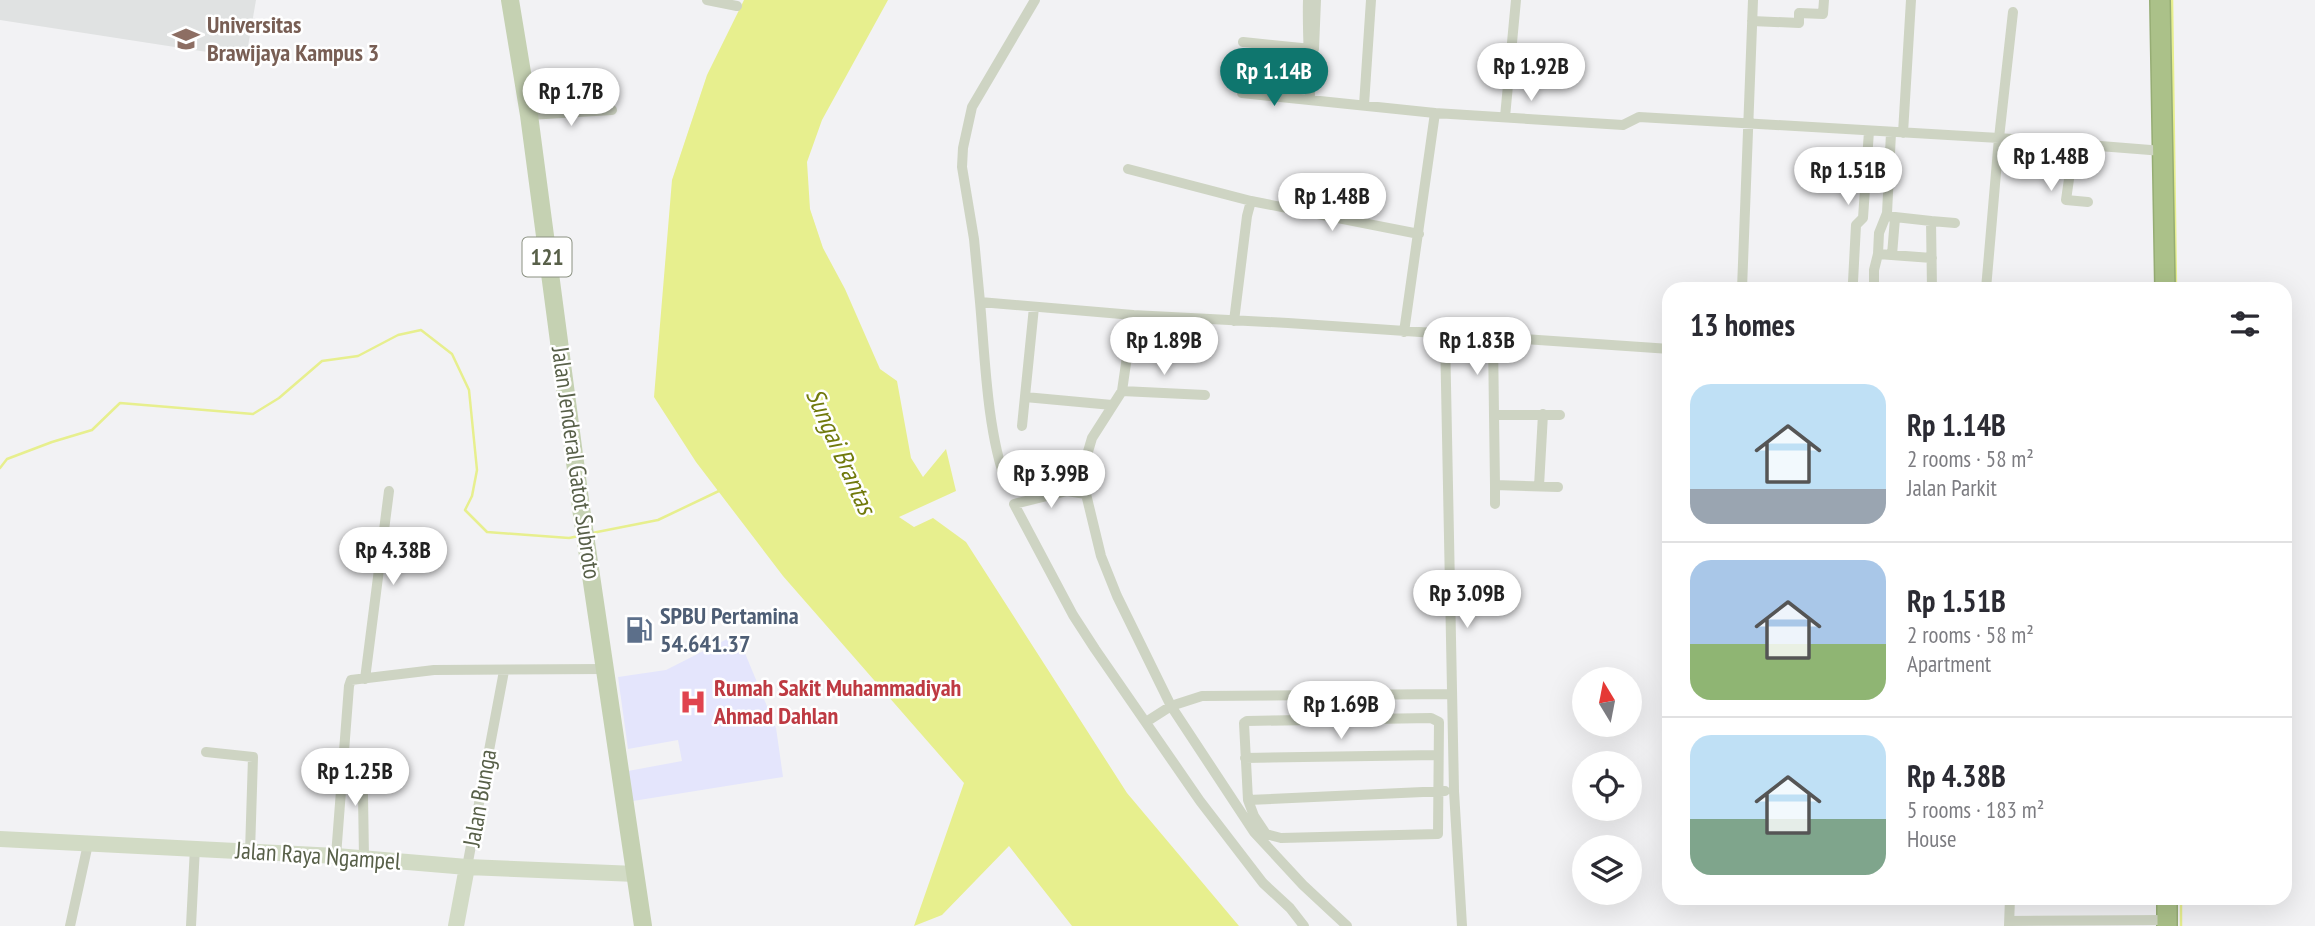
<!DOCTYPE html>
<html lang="en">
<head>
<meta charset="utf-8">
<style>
  :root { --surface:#fff; --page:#f7f7f7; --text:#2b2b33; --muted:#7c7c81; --line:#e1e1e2; --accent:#0f766e }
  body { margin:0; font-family:"PT Sans Narrow",sans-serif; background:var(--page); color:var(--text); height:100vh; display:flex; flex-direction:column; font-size:26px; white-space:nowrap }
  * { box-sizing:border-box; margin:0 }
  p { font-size:23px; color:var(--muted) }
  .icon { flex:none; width:38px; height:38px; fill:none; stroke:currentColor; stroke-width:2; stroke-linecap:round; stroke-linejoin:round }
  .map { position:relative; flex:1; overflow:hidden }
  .panel { position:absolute; left:1662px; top:282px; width:630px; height:623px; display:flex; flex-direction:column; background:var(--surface); border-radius:21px; box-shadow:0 7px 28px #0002 }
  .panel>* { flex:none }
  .needle { width:46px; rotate:350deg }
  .buttons { position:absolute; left:1572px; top:667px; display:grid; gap:14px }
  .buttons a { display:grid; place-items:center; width:70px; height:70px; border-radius:50%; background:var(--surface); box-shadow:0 7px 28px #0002; font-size:35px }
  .price { position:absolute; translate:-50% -60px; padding:0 16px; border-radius:24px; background:#fff; color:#222; font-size:23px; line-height:46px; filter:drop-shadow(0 2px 4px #0008) }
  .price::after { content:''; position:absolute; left:50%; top:42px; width:21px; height:16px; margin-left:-10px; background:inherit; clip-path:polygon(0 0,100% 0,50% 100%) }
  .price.active { background:var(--accent); color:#fff }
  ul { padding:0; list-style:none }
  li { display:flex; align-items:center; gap:21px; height:175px; padding:0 28px }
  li+li { border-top:2px solid var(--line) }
  li span { display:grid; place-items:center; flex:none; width:196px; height:140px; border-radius:21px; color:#555 }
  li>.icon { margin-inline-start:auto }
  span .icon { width:84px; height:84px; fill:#fffc; stroke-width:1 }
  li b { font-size:30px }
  h2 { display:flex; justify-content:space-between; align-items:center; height:84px; padding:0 28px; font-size:30px }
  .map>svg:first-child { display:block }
</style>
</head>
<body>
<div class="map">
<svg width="2315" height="926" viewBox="0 0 2315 926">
  <rect width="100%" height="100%" fill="#f2f2f4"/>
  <path fill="#e0e2e2" d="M0 0H256L246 58 0 20Z"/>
  <path fill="#e4e5fc" d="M737 634 776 728 783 777 633 801 628 771 682 761 678 740 628 749 618 677 666 670Z"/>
  <path fill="#e7ef8e" d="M744 0H888L822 120 807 162 810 209 823 248 845 289 880 369 897 381 911 458 923 477 946 449 956 491 899 517 914 527 933 518 966 542 1127 793 1239 926H1072L1009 846 942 915 914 926 964 783 783 576 696 462 654 397 672 180 707 75Z"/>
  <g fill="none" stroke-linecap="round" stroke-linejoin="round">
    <path stroke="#e7ef8e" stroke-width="2.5" d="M2172 0 2176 289
      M0 468 7 459 52 442 92 430 120 403 253 414 279 398 322 361 358 356 398 335 421 330 452 354 469 390 477 470 472 496 465 510 487 532 569 538 579 536
      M592 533 658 520 721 490
      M2181 898V926"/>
    <defs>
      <path id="highway" d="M2160 0 2165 289
        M2167 898V926"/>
    </defs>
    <use href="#highway" stroke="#96ad74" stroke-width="22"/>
    <path stroke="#ced4c3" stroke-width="10" d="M707 0 737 6
      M1035 0 972 107 963 148 962 167 974 239 980 302 1133 315 1288 323 1670 349
      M1308 0C1307 34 1310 66 1310 99
      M1752 21 1799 23V13L1823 14 1824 0
      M1243 42 1311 49
      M1310 54 1314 49 1316 0
      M1242 93 1435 113 1623 125 1639 117 1999 138 2163 151
      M1364 105 1371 0
      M529 115 612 110
      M1505 117 1516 0
      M1903 133 1911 0
      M2074 144 2066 200 2088 202
      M1128 169 1251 201 1247 216 1234 321
      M1251 201 1419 234
      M1886 216 1931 221 1932 289
      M1931 221 1955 223
      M1878 254 1879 233 1887 213 1891 133
      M1892 255 1895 218
      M1853 282 1856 225 1863 218 1869 131
      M1742 289 1753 0
      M1874 289V270L1878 254 1932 258
      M1986 289 1999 138 2013 12
      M980 302C985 357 987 431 1006 482
      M1133 315 1122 391 1092 438 1087 455 1086 494 1101 556 1117 596 1171 706 1254 832 1303 885 1347 926
      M1404 332 1435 113
      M1445 334 1454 791 1462 926
      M1493 338 1494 415
      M1122 391 1205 395
      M1025 397 1112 405
      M1022 426 1034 307
      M1495 485V504
      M1539 486 1543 414
      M1558 487 1495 485 1494 415H1560
      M1086 494 1067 491 1014 504 1073 615 1095 649 1200 801 1263 883 1290 908 1304 926
      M365 679 389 491
      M1431 718 1439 722 1438 834 1281 838 1266 834 1254 816 1248 800 1244 723 1247 721Z
      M1146 722 1171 706 1202 696 1452 694
      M206 752 253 757 250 852
      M1245 758 1438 755
      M363 795 364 858
      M1248 800 1445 791
      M336 856 349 686 351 680 434 670 605 669
      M467 867 504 671
      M2010 921 2167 920
      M70 926 88 844
      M191 926 195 847
      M2009 926 2010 898"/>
    <path stroke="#d2dbc5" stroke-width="16" d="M0 839 336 856 467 867 636 874
      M456 926 467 867"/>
    <path stroke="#c5d1b2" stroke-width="18" d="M510 0 529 115 582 515 643 926"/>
    <use href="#highway" stroke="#abc189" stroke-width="19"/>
  </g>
  <defs>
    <symbol id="university-bare" viewBox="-9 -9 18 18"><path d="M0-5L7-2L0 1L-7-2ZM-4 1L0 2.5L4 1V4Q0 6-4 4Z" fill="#8d6e63" stroke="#fff" stroke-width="2.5" paint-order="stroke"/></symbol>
    <symbol id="fuel-bare" viewBox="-9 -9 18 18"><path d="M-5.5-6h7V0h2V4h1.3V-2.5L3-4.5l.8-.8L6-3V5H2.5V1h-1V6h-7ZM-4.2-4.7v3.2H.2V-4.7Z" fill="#5c6f8a" stroke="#fff" stroke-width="2.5" paint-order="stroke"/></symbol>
    <symbol id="hospital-bare" viewBox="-9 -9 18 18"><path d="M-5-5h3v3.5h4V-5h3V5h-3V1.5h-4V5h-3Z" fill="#e0444e" stroke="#fff" stroke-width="2.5" paint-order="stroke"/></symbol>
  </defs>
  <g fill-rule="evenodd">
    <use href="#university-bare" x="167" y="20" width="38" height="38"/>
    <use href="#fuel-bare" x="620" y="611" width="38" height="38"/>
    <use href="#hospital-bare" x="674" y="683" width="38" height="38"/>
  </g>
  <g text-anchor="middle" stroke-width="5" stroke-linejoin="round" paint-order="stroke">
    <rect fill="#fff" stroke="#8a9080" stroke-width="2" x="522.5" y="237.5" width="49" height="39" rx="5"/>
    <g font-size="23" font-weight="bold" fill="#586049">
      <text x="547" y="265">121</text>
    </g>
    <g font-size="24" font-weight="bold" fill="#785e54" stroke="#fff" text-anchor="start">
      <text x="207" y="33">Universitas<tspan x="207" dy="28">Brawijaya Kampus 3</tspan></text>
    </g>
    <g font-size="24" fill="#586049" stroke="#fff">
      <text transform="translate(576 463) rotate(82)" y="8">Jalan Jenderal Gatot Subroto</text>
      <text transform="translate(480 798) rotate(-80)" y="8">Jalan Bunga</text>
      <text transform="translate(318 856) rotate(4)" y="8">Jalan Raya Ngampel</text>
    </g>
    <g font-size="24" font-weight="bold" fill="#4e5e75" stroke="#fff" text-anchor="start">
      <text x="660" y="624">SPBU Pertamina<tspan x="660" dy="28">54.641.37</tspan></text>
    </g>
    <g font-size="24" font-weight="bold" fill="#be3a42" stroke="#fff" text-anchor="start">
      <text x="714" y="696">Rumah Sakit Muhammadiyah<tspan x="714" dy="28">Ahmad Dahlan</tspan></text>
    </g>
    <g font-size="26" font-style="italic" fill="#717a0c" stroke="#fff">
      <text transform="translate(841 451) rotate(66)" y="9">Sungai Brantas</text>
    </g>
  </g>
</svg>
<div class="buttons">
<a><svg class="needle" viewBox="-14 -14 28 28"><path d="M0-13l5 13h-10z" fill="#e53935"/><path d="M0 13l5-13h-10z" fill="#7c7c81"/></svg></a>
<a><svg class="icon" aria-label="locate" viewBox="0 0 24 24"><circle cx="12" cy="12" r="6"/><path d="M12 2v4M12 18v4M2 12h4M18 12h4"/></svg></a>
<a><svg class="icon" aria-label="layers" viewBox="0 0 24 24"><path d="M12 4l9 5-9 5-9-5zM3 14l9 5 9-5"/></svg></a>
</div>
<b class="price" style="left:1531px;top:103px">Rp 1.92B</b>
<b class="price active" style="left:1274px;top:108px">Rp 1.14B</b>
<b class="price" style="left:571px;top:128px">Rp 1.7B</b>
<b class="price" style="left:2051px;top:193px">Rp 1.48B</b>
<b class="price" style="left:1848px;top:207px">Rp 1.51B</b>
<b class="price" style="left:1332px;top:233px">Rp 1.48B</b>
<b class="price" style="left:1164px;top:377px">Rp 1.89B</b>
<b class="price" style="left:1477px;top:377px">Rp 1.83B</b>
<b class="price" style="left:1051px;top:510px">Rp 3.99B</b>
<b class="price" style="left:393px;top:587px">Rp 4.38B</b>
<b class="price" style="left:1467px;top:630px">Rp 3.09B</b>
<b class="price" style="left:1341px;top:741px">Rp 1.69B</b>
<b class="price" style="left:355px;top:808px">Rp 1.25B</b>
<section class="panel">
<h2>13 homes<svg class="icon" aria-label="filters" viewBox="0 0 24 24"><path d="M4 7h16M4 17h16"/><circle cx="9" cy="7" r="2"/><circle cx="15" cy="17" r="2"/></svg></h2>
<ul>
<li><span style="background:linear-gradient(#bfe0f5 75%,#9aa5b1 0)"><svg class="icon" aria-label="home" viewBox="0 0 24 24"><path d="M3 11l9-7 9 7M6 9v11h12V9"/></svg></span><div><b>Rp 1.14B</b><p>2 rooms · 58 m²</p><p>Jalan Parkit</p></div></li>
<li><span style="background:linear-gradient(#a9c7e8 60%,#8fb573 0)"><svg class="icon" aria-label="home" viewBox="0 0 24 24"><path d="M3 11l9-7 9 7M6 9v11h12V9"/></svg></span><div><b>Rp 1.51B</b><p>2 rooms · 58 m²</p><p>Apartment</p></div></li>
<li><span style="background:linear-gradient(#bfe0f5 60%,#7fa58c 0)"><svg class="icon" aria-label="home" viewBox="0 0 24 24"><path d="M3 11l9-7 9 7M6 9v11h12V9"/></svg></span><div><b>Rp 4.38B</b><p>5 rooms · 183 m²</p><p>House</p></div></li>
</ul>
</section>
</div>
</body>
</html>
